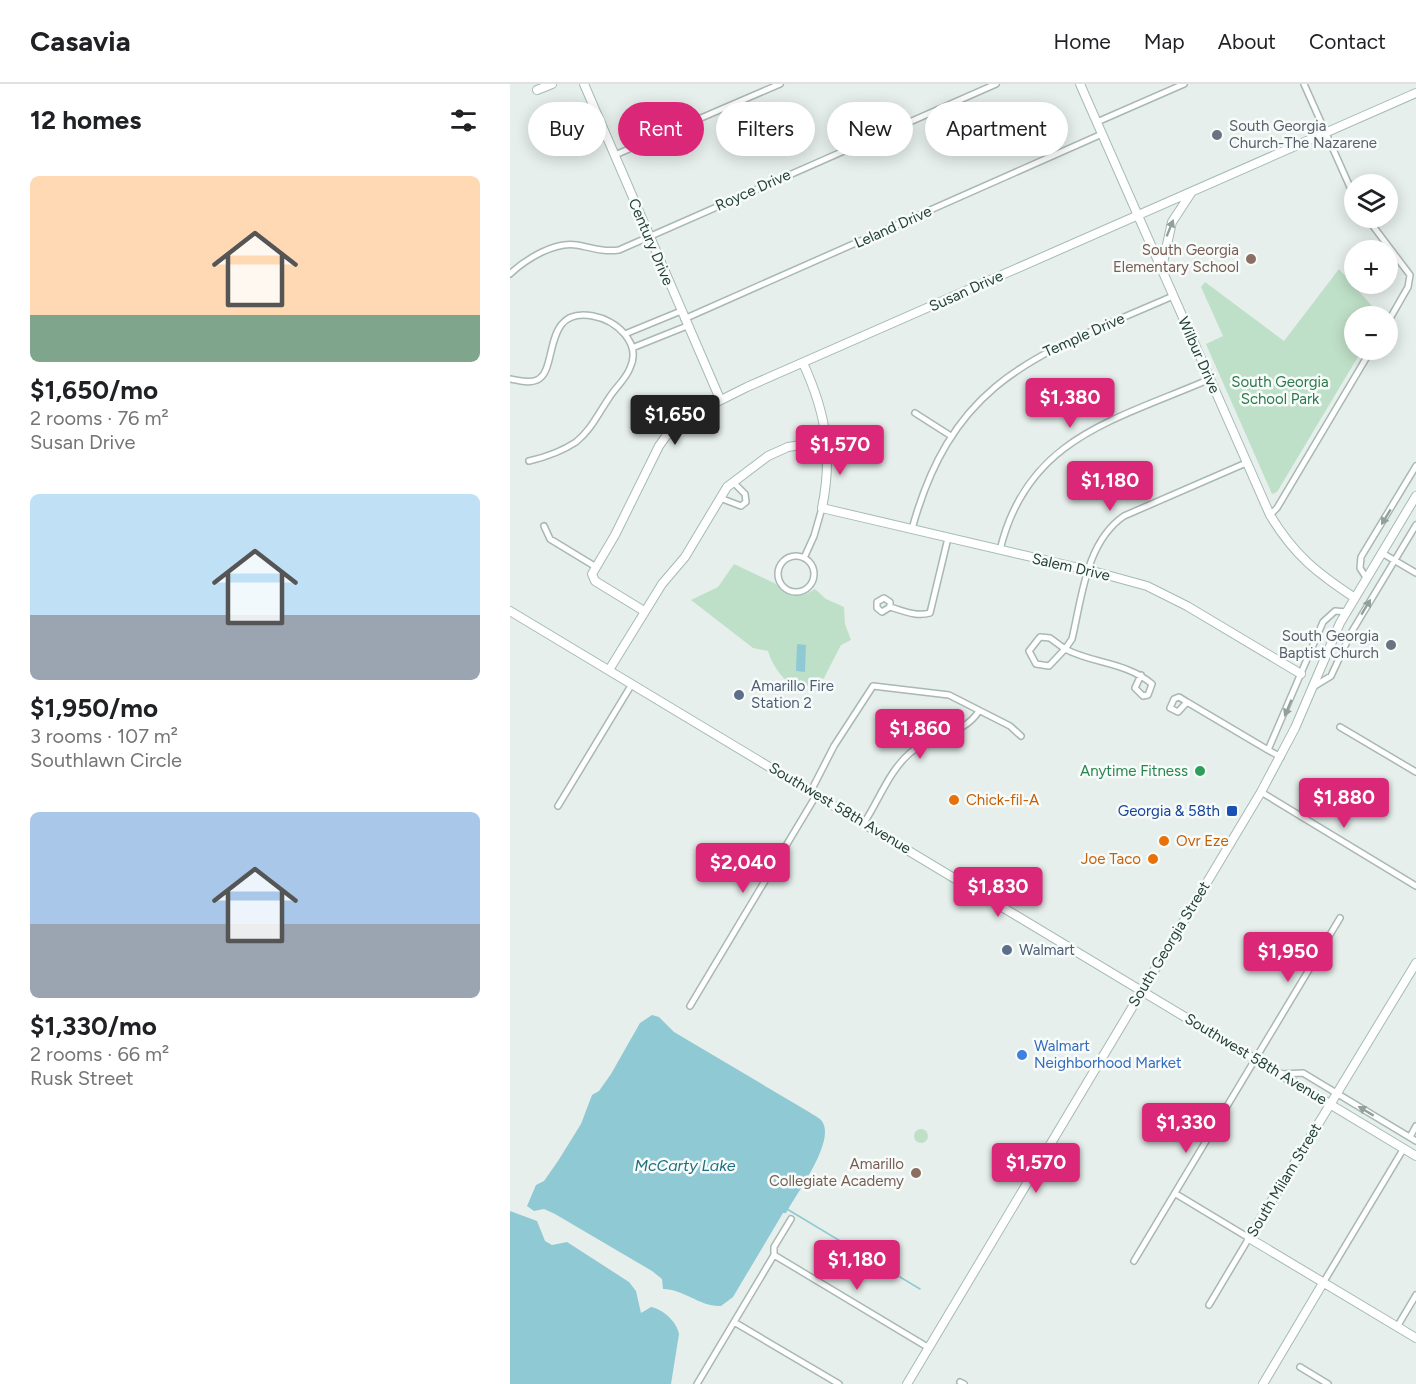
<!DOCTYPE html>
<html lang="en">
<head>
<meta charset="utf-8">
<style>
  :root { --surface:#fff; --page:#f6f6f6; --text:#202124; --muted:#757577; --line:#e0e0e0; --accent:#db2777 }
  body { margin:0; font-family:Figtree,sans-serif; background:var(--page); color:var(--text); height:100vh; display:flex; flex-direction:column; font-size:22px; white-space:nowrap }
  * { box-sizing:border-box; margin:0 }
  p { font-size:20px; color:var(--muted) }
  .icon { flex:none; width:33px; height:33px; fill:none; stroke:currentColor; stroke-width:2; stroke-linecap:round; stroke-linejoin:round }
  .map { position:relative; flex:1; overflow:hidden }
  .details { display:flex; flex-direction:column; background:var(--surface); width:510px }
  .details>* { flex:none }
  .guide { position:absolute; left:18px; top:18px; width:570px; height:54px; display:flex; gap:12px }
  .fabs { position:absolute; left:834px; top:90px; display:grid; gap:12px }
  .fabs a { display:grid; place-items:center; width:54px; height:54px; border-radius:50%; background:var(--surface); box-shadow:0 3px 15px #0003; font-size:30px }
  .price { position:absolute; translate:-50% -51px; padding:0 14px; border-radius:6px; background:var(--accent); color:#fff; font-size:20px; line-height:39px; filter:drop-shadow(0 2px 3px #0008) }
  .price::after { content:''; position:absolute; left:50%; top:36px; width:18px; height:14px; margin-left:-9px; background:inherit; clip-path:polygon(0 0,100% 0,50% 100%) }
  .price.selected { background:#222; color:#fff }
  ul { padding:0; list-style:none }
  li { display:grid; align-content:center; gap:12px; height:318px; padding:0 30px }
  li span { display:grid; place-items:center; height:186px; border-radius:9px; color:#555 }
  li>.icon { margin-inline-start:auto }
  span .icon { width:108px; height:108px; fill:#fffc; stroke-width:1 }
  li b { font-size:26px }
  h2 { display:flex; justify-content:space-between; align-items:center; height:72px; padding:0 30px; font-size:26px }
  .chip { padding:0 21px; border-radius:27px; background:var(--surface); box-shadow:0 3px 15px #0003; font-size:21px; line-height:54px }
  .chip.selected { background:var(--accent); color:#fff }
  header { display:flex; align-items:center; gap:36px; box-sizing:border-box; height:84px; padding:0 30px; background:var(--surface); border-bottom:2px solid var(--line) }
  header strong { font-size:28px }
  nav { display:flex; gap:33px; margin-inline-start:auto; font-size:21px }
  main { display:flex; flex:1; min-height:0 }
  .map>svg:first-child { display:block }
</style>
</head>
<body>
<header>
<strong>Casavia</strong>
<nav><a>Home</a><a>Map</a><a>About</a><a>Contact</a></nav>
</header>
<main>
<section class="details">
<h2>12 homes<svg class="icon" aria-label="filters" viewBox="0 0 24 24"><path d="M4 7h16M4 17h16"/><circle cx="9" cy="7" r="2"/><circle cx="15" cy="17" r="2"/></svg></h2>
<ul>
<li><span style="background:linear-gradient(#ffd9b3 75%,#7fa58c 0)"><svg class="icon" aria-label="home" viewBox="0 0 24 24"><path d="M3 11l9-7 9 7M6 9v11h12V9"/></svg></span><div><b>$1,650/mo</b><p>2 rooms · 76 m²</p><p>Susan Drive</p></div></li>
<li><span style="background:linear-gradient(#bfe0f5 65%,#9aa5b1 0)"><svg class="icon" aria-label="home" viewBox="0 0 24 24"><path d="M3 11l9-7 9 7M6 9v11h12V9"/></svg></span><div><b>$1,950/mo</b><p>3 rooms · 107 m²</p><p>Southlawn Circle</p></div></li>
<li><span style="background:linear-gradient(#a9c7e8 60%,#9aa5b1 0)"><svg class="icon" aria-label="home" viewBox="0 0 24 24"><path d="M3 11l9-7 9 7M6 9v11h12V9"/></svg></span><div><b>$1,330/mo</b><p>2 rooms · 66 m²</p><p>Rusk Street</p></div></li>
</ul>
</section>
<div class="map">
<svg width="906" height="1300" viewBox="0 0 906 1300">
  <rect width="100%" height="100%" fill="#e6efeb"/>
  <path fill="#bfe0c8" d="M829 185 871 232H844V266H852L767 408 762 410 696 260 713 252 691 203 695 198 774 257Z
    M224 480 266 500 273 508 283 512 296 510 305 505 316 515 334 523 335 540 341 556 331 561 314 594 290 606C273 597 263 583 258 567L243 564 181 516 208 503Z
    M404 1052a7 7 0 1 1 14 0a7 7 0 1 1-14 0Z"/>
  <path fill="#8ec9d4" d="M287 560 296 561 295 588 286 587Z
    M142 931 149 933 164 948 299 1028C302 1030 308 1033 311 1036 328 1055 286 1110 276 1129H273L223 1213 211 1222C190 1223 174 1205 153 1205L152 1195 142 1187 45 1130 34 1125 24 1127 17 1122 26 1101 34 1097 48 1077 71 1040 82 1011 89 1007 101 990 130 939Z
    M0 1127 27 1137 35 1157 42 1161 57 1158 119 1198 126 1207 131 1229 141 1223C153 1225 167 1238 169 1250L161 1300H0Z"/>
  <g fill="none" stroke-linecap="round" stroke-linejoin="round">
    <path stroke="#8ec9d4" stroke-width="1.5" d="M277 1125 410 1205"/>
    <defs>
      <path id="street" d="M794 0 844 112
        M587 38 674 0
        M105 71 270 0
        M857 134 900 191 898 203 878 238
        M0 190C16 175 45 157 67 161 82 164 93 168 109 166L486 0
        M174 235 592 50
        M115 250 171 227
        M122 264 177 242
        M0 295C8 296 19 300 27 296 49 287 31 222 83 232 106 236 132 259 120 284 116 295 105 304 99 314 88 330 81 346 66 358 51 368 36 373 19 377
        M405 329 441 352
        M210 414 231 422 236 418 235 410 223 398
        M760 431 767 424 861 266
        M34 442 40 455 86 483
        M402 445C444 291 531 270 663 212
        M490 466C517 353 606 336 700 295
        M872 469 906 489
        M268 490a18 18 0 1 1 36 0a18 18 0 1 1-36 0Z
        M294 474 304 452 312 424
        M857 495 850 484 851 473 906 382
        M380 523 372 528 367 524V518L374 514 380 518V523C394 527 406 533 420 529L438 454
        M530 553 540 554 555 565 539 582 526 580 519 567Z
        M631 591 625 604 633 612 638 611 642 600C616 578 584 580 555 565L562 555C572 513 576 458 614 432L736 379
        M803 603 821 592 841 549 906 441
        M677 618 668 628 660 624 664 615 669 613 677 618 758 666 771 673
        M830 643 906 688
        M758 666 813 538 825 527 837 528
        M301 707 324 662 363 602 439 611 500 642 511 652
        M751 708 906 802
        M48 722 122 600
        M354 739C369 716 379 687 400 669 422 650 453 652 469 627
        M180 922 307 710
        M770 990 793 989 906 1057
        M900 1053 906 1042
        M666 1110 739 1154 699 1221
        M264 1171 419 1264
        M624 1177 830 834
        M813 1199 894 1064
        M224 1238 329 1300
        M887 1243 906 1211
        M790 1283 818 1300
        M450 1298 454 1300
        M187 1300 264 1171V1163L281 1135"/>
      <path id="secondary" d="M74 0 210 315
        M570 0 760 431C784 471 807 489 845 514
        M27 6 42 0
        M652 183 662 138 681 109
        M293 279C316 329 323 370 312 424L586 488 637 502 677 522 791 590
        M0 527 906 1072
        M134 527 85 497 82 490 105 451 149 362 159 348 179 332 237 303 906 9
        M99 586 152 500 175 473 217 403 258 372 278 363 317 357
        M906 879 739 1154 906 1254
        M397 1300 751 708 785 644 830 539 906 412
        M753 1300 813 1199"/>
    </defs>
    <use href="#street" stroke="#a8b8b2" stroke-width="8"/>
    <use href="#secondary" stroke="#a4bbb3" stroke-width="10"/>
    <use href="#street" stroke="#fff" stroke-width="5"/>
    <use href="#secondary" stroke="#fff" stroke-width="8"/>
  </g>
  <defs><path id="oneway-solid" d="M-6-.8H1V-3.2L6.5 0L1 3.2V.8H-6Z" transform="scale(1.5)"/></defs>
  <g fill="#92a09c">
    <use href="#oneway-solid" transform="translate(660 144) rotate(-68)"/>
    <use href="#oneway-solid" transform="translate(876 433) rotate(121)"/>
    <use href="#oneway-solid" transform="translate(856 523) rotate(-59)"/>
    <use href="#oneway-solid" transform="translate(778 624) rotate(113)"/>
    <use href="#oneway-solid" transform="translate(856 1027) rotate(-149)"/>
  </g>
  <g fill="#6b7280" stroke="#f7fbf9" stroke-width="2">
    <circle cx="707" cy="51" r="6"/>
    <circle cx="881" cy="561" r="6"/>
  </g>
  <g fill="#8d6e63" stroke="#f7fbf9" stroke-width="2">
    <circle cx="741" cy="175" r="6"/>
    <circle cx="406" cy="1089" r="6"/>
  </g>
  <g fill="#5c6f8a" stroke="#f7fbf9" stroke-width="2">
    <circle cx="229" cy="611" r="6"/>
    <circle cx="497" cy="866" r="6"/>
  </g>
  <circle fill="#2e9e5b" stroke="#f7fbf9" stroke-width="2" cx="690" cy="687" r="6"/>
  <g fill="#e8710a" stroke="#f7fbf9" stroke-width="2">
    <circle cx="444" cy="716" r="6"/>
    <circle cx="654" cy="757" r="6"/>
    <circle cx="643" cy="775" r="6"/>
  </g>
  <rect fill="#1a4fb4" stroke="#f7fbf9" stroke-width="2" x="716" y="721" width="12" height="12" rx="3"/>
  <circle fill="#3f7fe0" stroke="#f7fbf9" stroke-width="2" cx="512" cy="971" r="6"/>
  <g text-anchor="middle" stroke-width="5" stroke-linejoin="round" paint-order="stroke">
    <g font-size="15" fill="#5b616d" stroke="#f7fbf9" text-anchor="start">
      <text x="719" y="47">South Georgia<tspan x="719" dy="17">Church-The Nazarene</tspan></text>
      <text x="869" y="557" text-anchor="end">South Georgia<tspan x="869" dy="17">Baptist Church</tspan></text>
    </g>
    <g font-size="15" fill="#24423a" stroke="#f7fbf9">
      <text transform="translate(243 106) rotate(-24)" y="5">Royce Drive</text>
      <text transform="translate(383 143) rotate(-24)" y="5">Leland Drive</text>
      <text transform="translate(141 158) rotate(67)" y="5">Century Drive</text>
      <text transform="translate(456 207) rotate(-24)" y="5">Susan Drive</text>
      <text transform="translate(574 251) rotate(-24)" y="5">Temple Drive</text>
      <text transform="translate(689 271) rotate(66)" y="5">Wilbur Drive</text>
      <text transform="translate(561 483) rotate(13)" y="5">Salem Drive</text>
      <text transform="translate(330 724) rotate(31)" y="5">Southwest 58th Avenue</text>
      <text transform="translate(659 860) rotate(-59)" y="5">South Georgia Street</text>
      <text transform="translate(746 975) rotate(31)" y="5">Southwest 58th Avenue</text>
      <text transform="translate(774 1096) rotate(-59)" y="5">South Milam Street</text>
    </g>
    <g font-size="15" fill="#785e54" stroke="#f7fbf9" text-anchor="end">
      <text x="729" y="171">South Georgia<tspan x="729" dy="17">Elementary School</tspan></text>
      <text x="394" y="1085">Amarillo<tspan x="394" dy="17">Collegiate Academy</tspan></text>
    </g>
    <g font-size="15" fill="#2d7a4b" stroke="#f7fbf9">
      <text x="770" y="303">South Georgia<tspan x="770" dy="17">School Park</tspan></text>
    </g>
    <g font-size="15" fill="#4e5e75" stroke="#f7fbf9" text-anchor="start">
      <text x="241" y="607">Amarillo Fire<tspan x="241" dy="17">Station 2</tspan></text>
      <text x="509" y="871">Walmart</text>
    </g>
    <g font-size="15" fill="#27864d" stroke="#f7fbf9" text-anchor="end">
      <text x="678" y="692">Anytime Fitness</text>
    </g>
    <g font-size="15" fill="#c56008" stroke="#f7fbf9" text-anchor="start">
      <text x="456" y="721">Chick-fil-A</text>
      <text x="666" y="762">Ovr Eze</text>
      <text x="631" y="780" text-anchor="end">Joe Taco</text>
    </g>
    <g font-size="15" fill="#164399" stroke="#f7fbf9" text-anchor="end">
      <text x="710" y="732">Georgia &amp; 58th</text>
    </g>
    <g font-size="15" fill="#366cbe" stroke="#f7fbf9" text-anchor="start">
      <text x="524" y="967">Walmart<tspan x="524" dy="17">Neighborhood Market</tspan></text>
    </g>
    <g font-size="16" font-style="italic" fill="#1c6f80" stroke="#f7fbf9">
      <text x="175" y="1087">McCarty Lake</text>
    </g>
  </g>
</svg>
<div class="fabs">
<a><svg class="icon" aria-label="layers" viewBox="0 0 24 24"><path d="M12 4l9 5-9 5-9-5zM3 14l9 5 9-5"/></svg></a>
<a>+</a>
<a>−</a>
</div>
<b class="price" style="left:560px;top:345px">$1,380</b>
<b class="price selected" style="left:165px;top:362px">$1,650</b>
<b class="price" style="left:330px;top:392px">$1,570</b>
<b class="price" style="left:600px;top:428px">$1,180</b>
<b class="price" style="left:410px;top:676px">$1,860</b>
<b class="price" style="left:834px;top:745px">$1,880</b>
<b class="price" style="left:233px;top:810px">$2,040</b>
<b class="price" style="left:488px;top:834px">$1,830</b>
<b class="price" style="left:778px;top:899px">$1,950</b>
<b class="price" style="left:676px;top:1070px">$1,330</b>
<b class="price" style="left:526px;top:1110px">$1,570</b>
<b class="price" style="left:347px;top:1207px">$1,180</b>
<div class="guide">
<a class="chip">Buy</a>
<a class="chip selected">Rent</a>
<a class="chip">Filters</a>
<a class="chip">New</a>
<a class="chip">Apartment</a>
</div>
</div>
</main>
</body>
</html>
